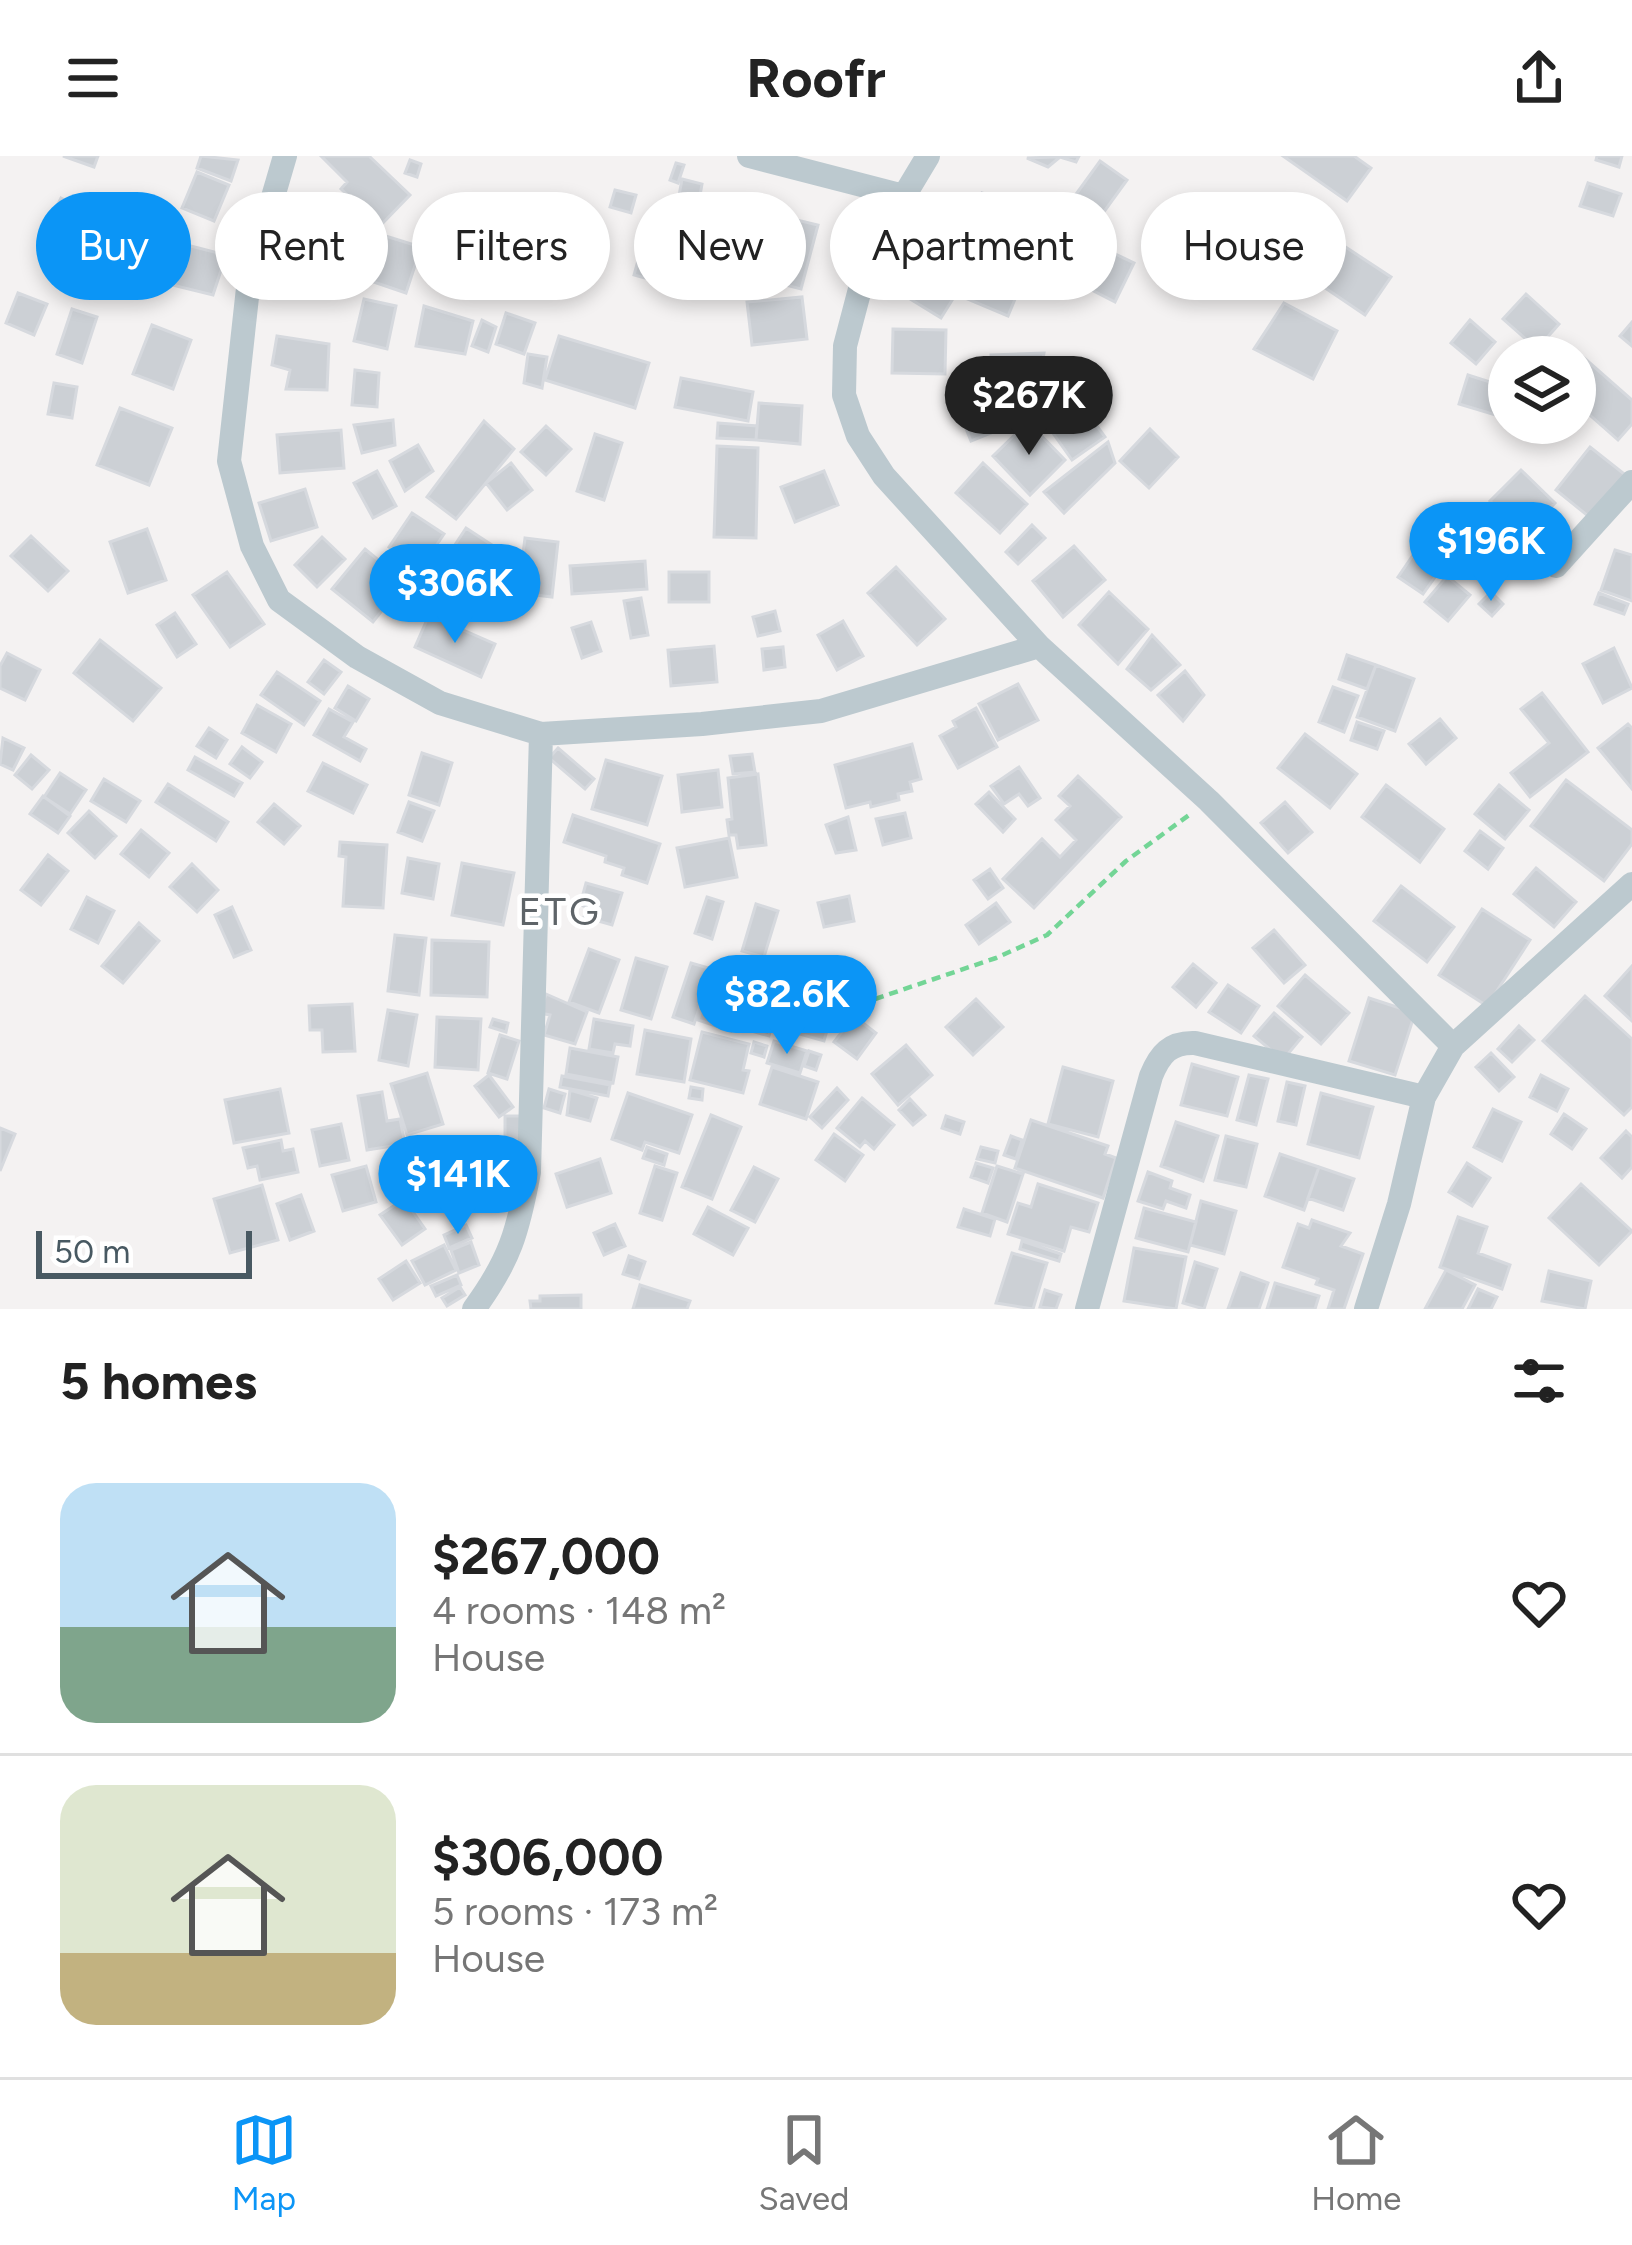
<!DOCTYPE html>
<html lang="en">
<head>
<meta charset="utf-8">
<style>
  :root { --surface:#fff; --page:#f2f2f2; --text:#222; --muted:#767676; --line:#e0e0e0; --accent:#0b95f6 }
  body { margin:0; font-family:Figtree,sans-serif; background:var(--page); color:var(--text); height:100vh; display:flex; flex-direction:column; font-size:45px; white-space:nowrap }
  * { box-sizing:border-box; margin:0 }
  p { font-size:39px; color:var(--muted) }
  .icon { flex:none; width:66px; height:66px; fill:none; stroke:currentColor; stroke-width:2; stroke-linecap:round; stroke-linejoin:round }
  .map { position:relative; height:1153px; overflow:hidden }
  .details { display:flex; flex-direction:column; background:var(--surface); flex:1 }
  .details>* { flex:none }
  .guide { position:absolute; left:36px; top:36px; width:1560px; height:108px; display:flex; gap:24px }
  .fabs { position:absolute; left:1488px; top:180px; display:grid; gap:24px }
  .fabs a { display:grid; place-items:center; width:108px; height:108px; border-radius:50%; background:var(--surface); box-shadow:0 6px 18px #0003; font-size:60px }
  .scale { position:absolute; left:36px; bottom:30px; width:216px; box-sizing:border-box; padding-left:12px; border:6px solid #485962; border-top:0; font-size:33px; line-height:42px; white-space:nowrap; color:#485962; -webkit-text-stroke:9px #fff; paint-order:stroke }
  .price { position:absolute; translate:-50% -102px; padding:0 27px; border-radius:42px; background:var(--accent); color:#fff; font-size:39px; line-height:78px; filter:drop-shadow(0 3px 6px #0008) }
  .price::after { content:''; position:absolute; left:50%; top:72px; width:36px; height:27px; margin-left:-18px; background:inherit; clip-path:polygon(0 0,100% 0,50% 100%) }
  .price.current { background:#222; color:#fff }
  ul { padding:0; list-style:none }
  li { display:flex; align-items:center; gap:36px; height:300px; padding:0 60px }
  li+li { border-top:3px solid var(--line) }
  li span { display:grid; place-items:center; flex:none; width:336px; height:240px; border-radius:36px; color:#555 }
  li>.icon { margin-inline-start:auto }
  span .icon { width:144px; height:144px; fill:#fffc; stroke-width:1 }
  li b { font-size:51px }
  h2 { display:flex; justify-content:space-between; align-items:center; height:144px; padding:0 60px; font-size:51px }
  .tag { padding:0 42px; border-radius:54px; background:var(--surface); box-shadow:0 6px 18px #0003; font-size:42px; line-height:108px }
  .tag.current { background:var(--accent); color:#fff }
  header { display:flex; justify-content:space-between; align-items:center; height:156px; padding:0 60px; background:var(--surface); font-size:54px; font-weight:700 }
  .tabs { display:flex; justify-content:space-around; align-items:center; height:168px; border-top:3px solid var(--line); background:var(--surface); font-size:33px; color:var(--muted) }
  .tabs a { display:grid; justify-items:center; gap:6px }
  .tabs .current { color:var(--accent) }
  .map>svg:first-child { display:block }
</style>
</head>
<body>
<header><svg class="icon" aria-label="menu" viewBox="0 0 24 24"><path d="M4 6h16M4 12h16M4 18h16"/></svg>Roofr<svg class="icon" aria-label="share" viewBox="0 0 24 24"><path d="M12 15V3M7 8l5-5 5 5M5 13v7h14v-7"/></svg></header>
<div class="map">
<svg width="1632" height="1153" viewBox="0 0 1632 1153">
  <rect width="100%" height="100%" fill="#f4f2f2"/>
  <path fill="#ccd0d5" stroke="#d6d9de" stroke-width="3" d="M63 0H98L94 11Z
    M201 0 238 4 231 25 197 12Z
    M321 0H369L410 39 380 70 341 33 347 26Z
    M1079 0 1076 6 1060 1 1048 11 1027 2Z
    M1283 0H1354L1371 12 1347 45Z
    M1597 0H1622L1619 11 1596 4Z
    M410 4 421 8 417 21 405 17Z
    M1100 5 1127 24 1101 60 1074 41Z
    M676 7 684 9 678 27 670 24Z
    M197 16 229 29 214 65 182 52Z
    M682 23 702 28 699 45 679 40Z
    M1588 27 1621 38 1613 60 1580 50Z
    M615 34 636 39 631 57 610 51Z
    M982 37 1011 47 993 97 965 87Z
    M468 39 520 49 514 77 463 66Z
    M61 42 110 67 86 113 38 88Z
    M539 42 574 49 564 95 530 89Z
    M1213 46 1288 78 1264 128 1191 89Z
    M444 49 460 52 456 74 440 70Z
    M576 52 593 55 589 74 572 71Z
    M751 53 818 69 801 133 735 116Z
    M308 57 336 70 324 99 295 87Z
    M147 74 176 87 163 118 134 105Z
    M376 77 421 91 406 137 362 122Z
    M485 77 512 82 509 103 481 98Z
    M1066 79 1099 95 1082 130 1048 114Z
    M183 88 226 99 213 139 172 129Z
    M1341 88 1391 121 1365 159 1315 125Z
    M517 91 540 97 529 142 505 136Z
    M1105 93 1134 107 1115 146 1086 131Z
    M641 94 666 101 659 126 634 119Z
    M669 98 701 103 697 129 665 124Z
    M924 101 964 125 941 162 902 138Z
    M982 101 1025 119 1008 160 965 142Z
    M18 137 47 148 34 179 6 167Z
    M1526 138 1559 168 1537 193 1503 163Z
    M802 141 807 183 752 189 747 146Z
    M364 143 396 150 387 193 354 185Z
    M1284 147 1337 175 1313 223 1254 193Z
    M424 150 473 165 465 198 416 190Z
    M72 153 97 161 82 207 57 198Z
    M506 157 535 167 524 198 496 188Z
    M482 164 496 171 488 196 472 190Z
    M1470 164 1495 186 1476 208 1451 187Z
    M1632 166V190L1620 180Z
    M152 169 191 184 173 233 133 218Z
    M893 173 946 174 945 218 892 217Z
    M277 180 329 188 327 234 286 233 290 214 272 209Z
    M559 180 649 207 635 252 545 224Z
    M1044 197 1041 215 992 217 991 199Z
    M528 198 547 201 542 232 524 227Z
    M1583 201 1632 244V268L1618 284 1575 246V210Z
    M1091 213 1111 235 1093 253 1072 231Z
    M355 214 379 217 377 251 352 249Z
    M1468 219 1509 232V263L1459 248Z
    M681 222 753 236 748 265 675 251Z
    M1068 224 1073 244 1044 249 1039 230Z
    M54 227 77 231 72 262 48 258Z
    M1078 244 1105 281 1072 304 1045 266Z
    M759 247 802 250 800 288 756 284Z
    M1008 247 1016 267 971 285 963 265Z
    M120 252 172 272 149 329 97 309Z
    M393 264 395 289 362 297 354 269Z
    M484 265 514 293 456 363 427 341Z
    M1028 266 1065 304 1030 339 993 300Z
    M718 267 757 270 756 284 717 282Z
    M546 270 571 293 546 319 521 296Z
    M1150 273 1178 301 1149 332 1120 305Z
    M341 274 344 312 280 317 277 279Z
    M595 278 622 287 604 344 577 335Z
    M1108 286 1115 307 1064 357 1044 336Z
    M418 289 433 315 405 335 390 305Z
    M717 290 758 292 756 382 714 381Z
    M1590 291 1628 321 1593 364 1556 334Z
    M511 307 532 334 507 354 486 327Z
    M983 307 1027 348 1000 377 956 337Z
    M1521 314 1555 347 1525 379 1490 345Z
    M377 315 396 350 373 362 354 327Z
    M824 315 838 349 795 366 781 331Z
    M305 333 317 371 271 385 259 347Z
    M412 357 444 378 421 412 389 391Z
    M1032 369 1045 382 1018 408 1006 396Z
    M466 372 498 393 477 425 445 404Z
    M147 373 166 424 128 437 110 386Z
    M31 380 68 415 48 435 11 400Z
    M322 381 345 403 317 431 295 409Z
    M525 382 558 386 552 441 518 437Z
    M1074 390 1105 424 1063 461 1033 425Z
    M365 393 405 426 373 466 332 433Z
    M1615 394 1632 399V445L1601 434Z
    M1415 396 1440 414 1423 438 1398 421Z
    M645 405 647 433 572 438 570 410Z
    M896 411 945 463 917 489 868 437Z
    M227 416 264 468 230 491 193 439Z
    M669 416H709V446H669Z
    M1447 420 1470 439 1448 465 1425 446Z
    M1109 436 1148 473 1118 508 1079 469Z
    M1491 436 1503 448 1492 460 1479 448Z
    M1599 437 1628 448 1624 458 1595 448Z
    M641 442 648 479 631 482 624 445Z
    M775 455 780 475 758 480 753 461Z
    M175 457 196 488 177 501 157 469Z
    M429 459 495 488 481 521 415 491Z
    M843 465 863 500 837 514 818 479Z
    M591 466 601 495 582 502 572 472Z
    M1152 479 1180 509 1151 534 1127 513Z
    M100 484 161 532 133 565 74 517Z
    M714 490 717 526 671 530 668 494Z
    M783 491 785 511 764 514 762 493Z
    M1614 492 1632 532 1603 547 1583 508Z
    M7 497 40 514 25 544 0 532V510Z
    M1347 499 1376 509 1367 533 1339 523Z
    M324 504 341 516 324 538 308 526Z
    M1376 509 1414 523 1395 575 1357 561Z
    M1185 515 1204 539 1183 565 1158 539Z
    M277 516 320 545 304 569 261 539Z
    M1018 528 1038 564 998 584 979 548Z
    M348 530 369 543 356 565 335 552Z
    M1333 531 1358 540 1344 576 1319 566Z
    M1542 537 1588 596 1530 641 1511 617 1549 587 1521 553Z
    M257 549 291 568 276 596 242 577Z
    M976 552 997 591 958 612 940 580 956 571 953 565Z
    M329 553 353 566 344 581 366 593 360 605 314 579Z
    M1440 563 1456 582 1426 608 1409 588Z
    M1357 566 1384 575 1377 593 1351 584Z
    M1628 568 1632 572V633L1598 592Z
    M209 572 227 584 216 602 197 590Z
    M1305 578 1357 618 1330 652 1278 612Z
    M3 582 24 592 13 614 0 608Z
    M912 588 921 623 910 626 912 635 898 638 899 644 871 651 870 646 846 652 835 609Z
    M242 591 262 606 250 622 230 608Z
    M558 592 594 623 585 633 549 602Z
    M422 597 452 607 439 649 409 639Z
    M752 598 755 616 733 618 730 600Z
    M31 599 49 614 32 633 15 619Z
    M195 601 242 627 234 640 188 614Z
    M606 604 662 620 647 669 592 653Z
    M323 607 367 629 353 657 308 635Z
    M1019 611 1040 642 1028 650 1019 638 1004 648 991 630Z
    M718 614 722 651 682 656 678 619Z
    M60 617 86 634 70 658 44 641Z
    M758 618 766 689 738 692 736 679H729L727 664 732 663 728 622Z
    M1078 620 1121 661 1034 752 1003 723 1042 683 1060 701 1076 684 1056 664 1070 650 1059 640Z
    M104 623 140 645 126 666 91 645Z
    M1566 624 1632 674V688L1604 725 1531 670Z
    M168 628 228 666 216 685 156 646Z
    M1386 629 1444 673 1420 706 1362 661Z
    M1499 629 1529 654 1505 683 1475 658Z
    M989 636 1015 663 1003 676 976 648Z
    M43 640 70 660 58 677 30 658Z
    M409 646 434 655 422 685 398 676Z
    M1285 646 1312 676 1288 697 1261 667Z
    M274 648 300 670 284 688 258 666Z
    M89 655 116 680 95 702 68 677Z
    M905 657 911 682 883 689 876 663Z
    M573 659 660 688 647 727 622 719 624 712 605 706 606 700 564 686Z
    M848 661 856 694 836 697 826 669Z
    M141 674 169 697 149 721 121 698Z
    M1480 675 1503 692 1488 713 1465 695Z
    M729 682 737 721 685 731 677 692Z
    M340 686 387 689 383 752 343 750 346 701 339 700Z
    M48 699 68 715 41 749 21 734Z
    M408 702 439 708 433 743 402 737Z
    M462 707 514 717 503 769 452 759Z
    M192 708 218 734 197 756 170 731Z
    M1536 712 1576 746 1554 771 1514 738Z
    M990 713 1003 732 988 743 974 724Z
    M586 727 622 737 612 769 584 761 587 751 580 749Z
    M1401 730 1454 771 1427 806 1374 765Z
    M849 740 854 765 824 771 818 747Z
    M87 741 114 755 98 787 71 773Z
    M707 741 723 746 712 783 695 777Z
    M996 747 1010 766 979 788 966 769Z
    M756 748 778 755 764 801 742 795Z
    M232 751 251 794 234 801 215 759Z
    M1482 753 1530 784 1487 850 1439 819Z
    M139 767 159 785 123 827 102 810Z
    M1274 774 1305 809 1284 827 1253 792Z
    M395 779 426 782 419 839 388 835Z
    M432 784 489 786 487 841 431 839Z
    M589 793 619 804 599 857 569 846Z
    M636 802 667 811 651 863 621 854Z
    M691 807 712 813 694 868 673 861Z
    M1193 808 1216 827 1196 851 1173 831Z
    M1632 810V865L1605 840Z
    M714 814 732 820 721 853 736 858 731 875 698 864Z
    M1305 819 1349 857 1321 888 1278 850Z
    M754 823 782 831 769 880 741 872 746 852 740 851 743 838 749 839Z
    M1228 829 1259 850 1241 877 1209 856Z
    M546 838 587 856 575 888 544 879 550 859 540 857Z
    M1585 840 1632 883V951L1624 959 1543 885Z
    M1369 842 1415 857 1395 919 1349 905Z
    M976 843 1003 871 973 899 946 871Z
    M352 848 355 895 323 896 322 874H310L309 850Z
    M802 853 831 861 824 885 796 877Z
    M388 854 417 859 408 910 379 904Z
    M1274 857 1302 881 1283 904 1254 880Z
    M854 860 876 877 857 903 834 886Z
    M437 861 481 863 478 914 435 911Z
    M493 863 508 867 506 876 490 871Z
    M594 863 633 870 630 890 615 888 613 897 589 893Z
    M1519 870 1534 884 1512 906 1498 893Z
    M645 874 691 883 684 926 637 918Z
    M702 876 749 888 743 914 749 915 743 937 690 924Z
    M500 879 519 885 507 923 488 917Z
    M774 885 807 895 800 917 767 907Z
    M754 886 767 890 764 901 751 897Z
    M906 889 932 919 898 949 872 918Z
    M570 892 618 901 613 927 566 918Z
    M809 895 821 899 816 914 804 910Z
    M1491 897 1514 921 1499 935 1476 911Z
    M1192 908 1238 921 1227 960 1181 949Z
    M772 911 818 926 806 963 760 948Z
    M1063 911 1113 925 1098 981 1048 968Z
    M427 917 443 968 407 979 391 928Z
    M489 919 513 951 499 961 475 930Z
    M1249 919 1268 923 1256 969 1237 964Z
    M1541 919 1568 933 1557 955 1530 941Z
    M562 920 610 929 608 940 560 931Z
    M1287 926 1305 930 1296 969 1278 965Z
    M691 931 703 933 702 944 689 942Z
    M837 932 848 944 822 972 810 961Z
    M280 933 289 977 234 987 225 944Z
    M549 933 565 938 560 957 544 952Z
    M570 934 597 942 590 965 567 959Z
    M382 936 387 965 400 963 405 988 367 994 358 940Z
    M628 937 692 959 679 997 645 986 642 994 612 983Z
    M1321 937 1373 951 1359 1002 1308 988Z
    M862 942 894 969 874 993 865 985 860 991 837 972Z
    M910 943 925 959 913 969 899 954Z
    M1493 953 1521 966 1502 1005 1474 991Z
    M1564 958 1586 973 1572 993 1551 978Z
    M711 959 741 971 712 1043 682 1031Z
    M505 960H522L521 985H505Z
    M946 960 964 966 960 978 942 972Z
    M1031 964 1108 990 1105 998 1116 1002 1103 1042 1015 1012Z
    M1176 966 1218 980 1203 1025 1161 1010Z
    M341 968 349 1004 320 1010 312 974Z
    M0 972 15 978 0 1015Z
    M1626 975 1632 981V1011L1622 1022 1601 1002Z
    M834 978 863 999 845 1025 816 1004Z
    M1011 980 1022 984 1016 1003 1004 999Z
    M1226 980 1257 988 1246 1031 1215 1024Z
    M281 984 283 995 293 993 298 1016 260 1024 257 1010 248 1012 243 992Z
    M647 991 667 998 664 1009 643 1002Z
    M981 991 998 995 995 1007 977 1003Z
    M1280 998 1319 1011 1304 1054 1265 1040Z
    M600 1003 611 1037 567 1051 556 1018Z
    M976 1007 993 1012 988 1027 971 1021Z
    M1467 1007 1490 1022 1472 1050 1449 1036Z
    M366 1010 376 1046 343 1055 332 1019Z
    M655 1010 677 1017 662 1064 640 1057Z
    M997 1010 1023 1018 1007 1066 982 1057Z
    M754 1011 778 1023 755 1066 731 1054Z
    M1319 1011 1354 1023 1343 1054 1308 1042Z
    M1148 1016 1172 1025 1170 1032 1190 1039 1186 1052 1166 1045 1163 1053 1138 1045Z
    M1038 1028 1098 1047 1089 1076 1071 1071 1064 1095 1008 1078 1018 1047 1031 1051Z
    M1581 1028 1632 1075 1599 1109 1549 1062Z
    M262 1029 278 1084 230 1097 214 1043Z
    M301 1039 314 1075 290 1084 277 1048Z
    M404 1043 425 1073 402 1089 380 1059Z
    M1201 1045 1236 1055 1224 1098 1190 1089Z
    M708 1051 748 1072 733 1099 694 1078Z
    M1144 1052 1196 1066 1188 1096 1136 1082Z
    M964 1053 995 1063 990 1080 958 1071Z
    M1458 1061 1487 1071 1478 1097 1510 1109 1502 1133 1440 1111Z
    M1312 1064 1350 1077 1341 1090 1363 1098 1344 1153H1328L1334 1134 1316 1128 1318 1123 1283 1111 1298 1068 1309 1072Z
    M615 1068 625 1090 604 1099 594 1077Z
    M466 1069 472 1082 449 1092 444 1079Z
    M1022 1085 1061 1098 1059 1105 1020 1093Z
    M471 1086 479 1109 459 1117 451 1094Z
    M444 1089 456 1114 425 1129 412 1105Z
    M1134 1092 1186 1101 1176 1153 1124 1145Z
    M1012 1097 1047 1107 1033 1153 996 1147Z
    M629 1100 645 1106 639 1123 623 1118Z
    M406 1105 420 1127 393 1144 379 1123Z
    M1195 1106 1217 1113 1204 1153 1183 1147Z
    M1446 1114 1475 1129 1462 1153H1425Z
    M1549 1115 1591 1125 1585 1153 1542 1145Z
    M1241 1117 1268 1127 1259 1153H1228Z
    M457 1119 461 1129 436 1140 431 1130Z
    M1275 1127 1319 1140 1315 1153H1267Z
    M640 1129 690 1145 687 1153H633Z
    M460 1131 465 1139 447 1150 442 1142Z
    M1478 1133 1497 1141 1491 1153H1468Z
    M1045 1134 1061 1139 1056 1153 1040 1151Z
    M581 1139V1153H531L530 1145H540V1140Z"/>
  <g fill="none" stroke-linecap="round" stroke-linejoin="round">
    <path stroke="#73d596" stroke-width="4.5" stroke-dasharray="9 6" stroke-linecap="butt" d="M875 843 996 802 1047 779 1126 705 1189 659"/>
    <path stroke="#bcc9cf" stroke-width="24" d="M285 0 249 123 229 305 252 390 279 444 357 501 440 547 541 578 702 568 821 555 1039 490
      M749 0 904 40
      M928 0 904 40 860 133 845 190 844 239 858 280 884 320 1039 490 1209 645 1453 890
      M1556 410 1632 326
      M474 1153C510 1104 518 1075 529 1016L541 578
      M1087 1153 1151 920C1160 898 1170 886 1195 887L1424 941
      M1366 1153 1399 1048 1424 941 1453 890 1632 728"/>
  </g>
  <g text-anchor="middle" stroke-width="9" stroke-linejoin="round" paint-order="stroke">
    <g font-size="39" letter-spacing="3" fill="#5e6468" stroke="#fff">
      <text x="560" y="769">ETG</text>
    </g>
  </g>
</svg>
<div class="fabs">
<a><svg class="icon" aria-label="layers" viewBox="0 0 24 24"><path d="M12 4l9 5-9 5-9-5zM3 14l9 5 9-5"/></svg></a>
</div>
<div class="scale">50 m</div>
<b class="price current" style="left:1029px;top:302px">$267K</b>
<b class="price" style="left:1491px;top:448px">$196K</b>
<b class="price" style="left:455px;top:490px">$306K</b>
<b class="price" style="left:787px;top:901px">$82.6K</b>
<b class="price" style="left:458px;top:1081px">$141K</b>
<div class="guide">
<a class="tag current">Buy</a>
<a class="tag">Rent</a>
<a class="tag">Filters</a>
<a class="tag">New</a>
<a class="tag">Apartment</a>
<a class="tag">House</a>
</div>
</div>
<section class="details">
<h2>5 homes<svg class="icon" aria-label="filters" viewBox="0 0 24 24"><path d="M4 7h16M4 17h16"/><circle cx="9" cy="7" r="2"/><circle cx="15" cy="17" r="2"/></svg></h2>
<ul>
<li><span style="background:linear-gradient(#bfe0f5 60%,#7fa58c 0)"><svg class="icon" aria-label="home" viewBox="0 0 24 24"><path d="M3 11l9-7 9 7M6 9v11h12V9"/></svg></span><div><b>$267,000</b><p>4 rooms · 148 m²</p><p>House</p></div><svg class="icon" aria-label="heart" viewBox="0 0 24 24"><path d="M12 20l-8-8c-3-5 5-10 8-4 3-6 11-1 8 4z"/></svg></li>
<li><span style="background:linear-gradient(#dfe7d0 70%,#c2b280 0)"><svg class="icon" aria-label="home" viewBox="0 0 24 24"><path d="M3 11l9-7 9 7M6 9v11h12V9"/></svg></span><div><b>$306,000</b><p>5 rooms · 173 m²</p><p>House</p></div><svg class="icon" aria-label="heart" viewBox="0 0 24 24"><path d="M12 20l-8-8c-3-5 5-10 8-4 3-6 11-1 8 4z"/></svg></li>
</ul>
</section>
<nav class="tabs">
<a class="current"><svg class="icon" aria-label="map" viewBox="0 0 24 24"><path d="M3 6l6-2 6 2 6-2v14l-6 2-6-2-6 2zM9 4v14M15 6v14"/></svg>Map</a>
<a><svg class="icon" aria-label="saved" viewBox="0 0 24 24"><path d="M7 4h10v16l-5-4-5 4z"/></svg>Saved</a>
<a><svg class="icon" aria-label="home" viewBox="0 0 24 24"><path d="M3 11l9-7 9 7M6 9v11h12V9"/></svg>Home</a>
</nav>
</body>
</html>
